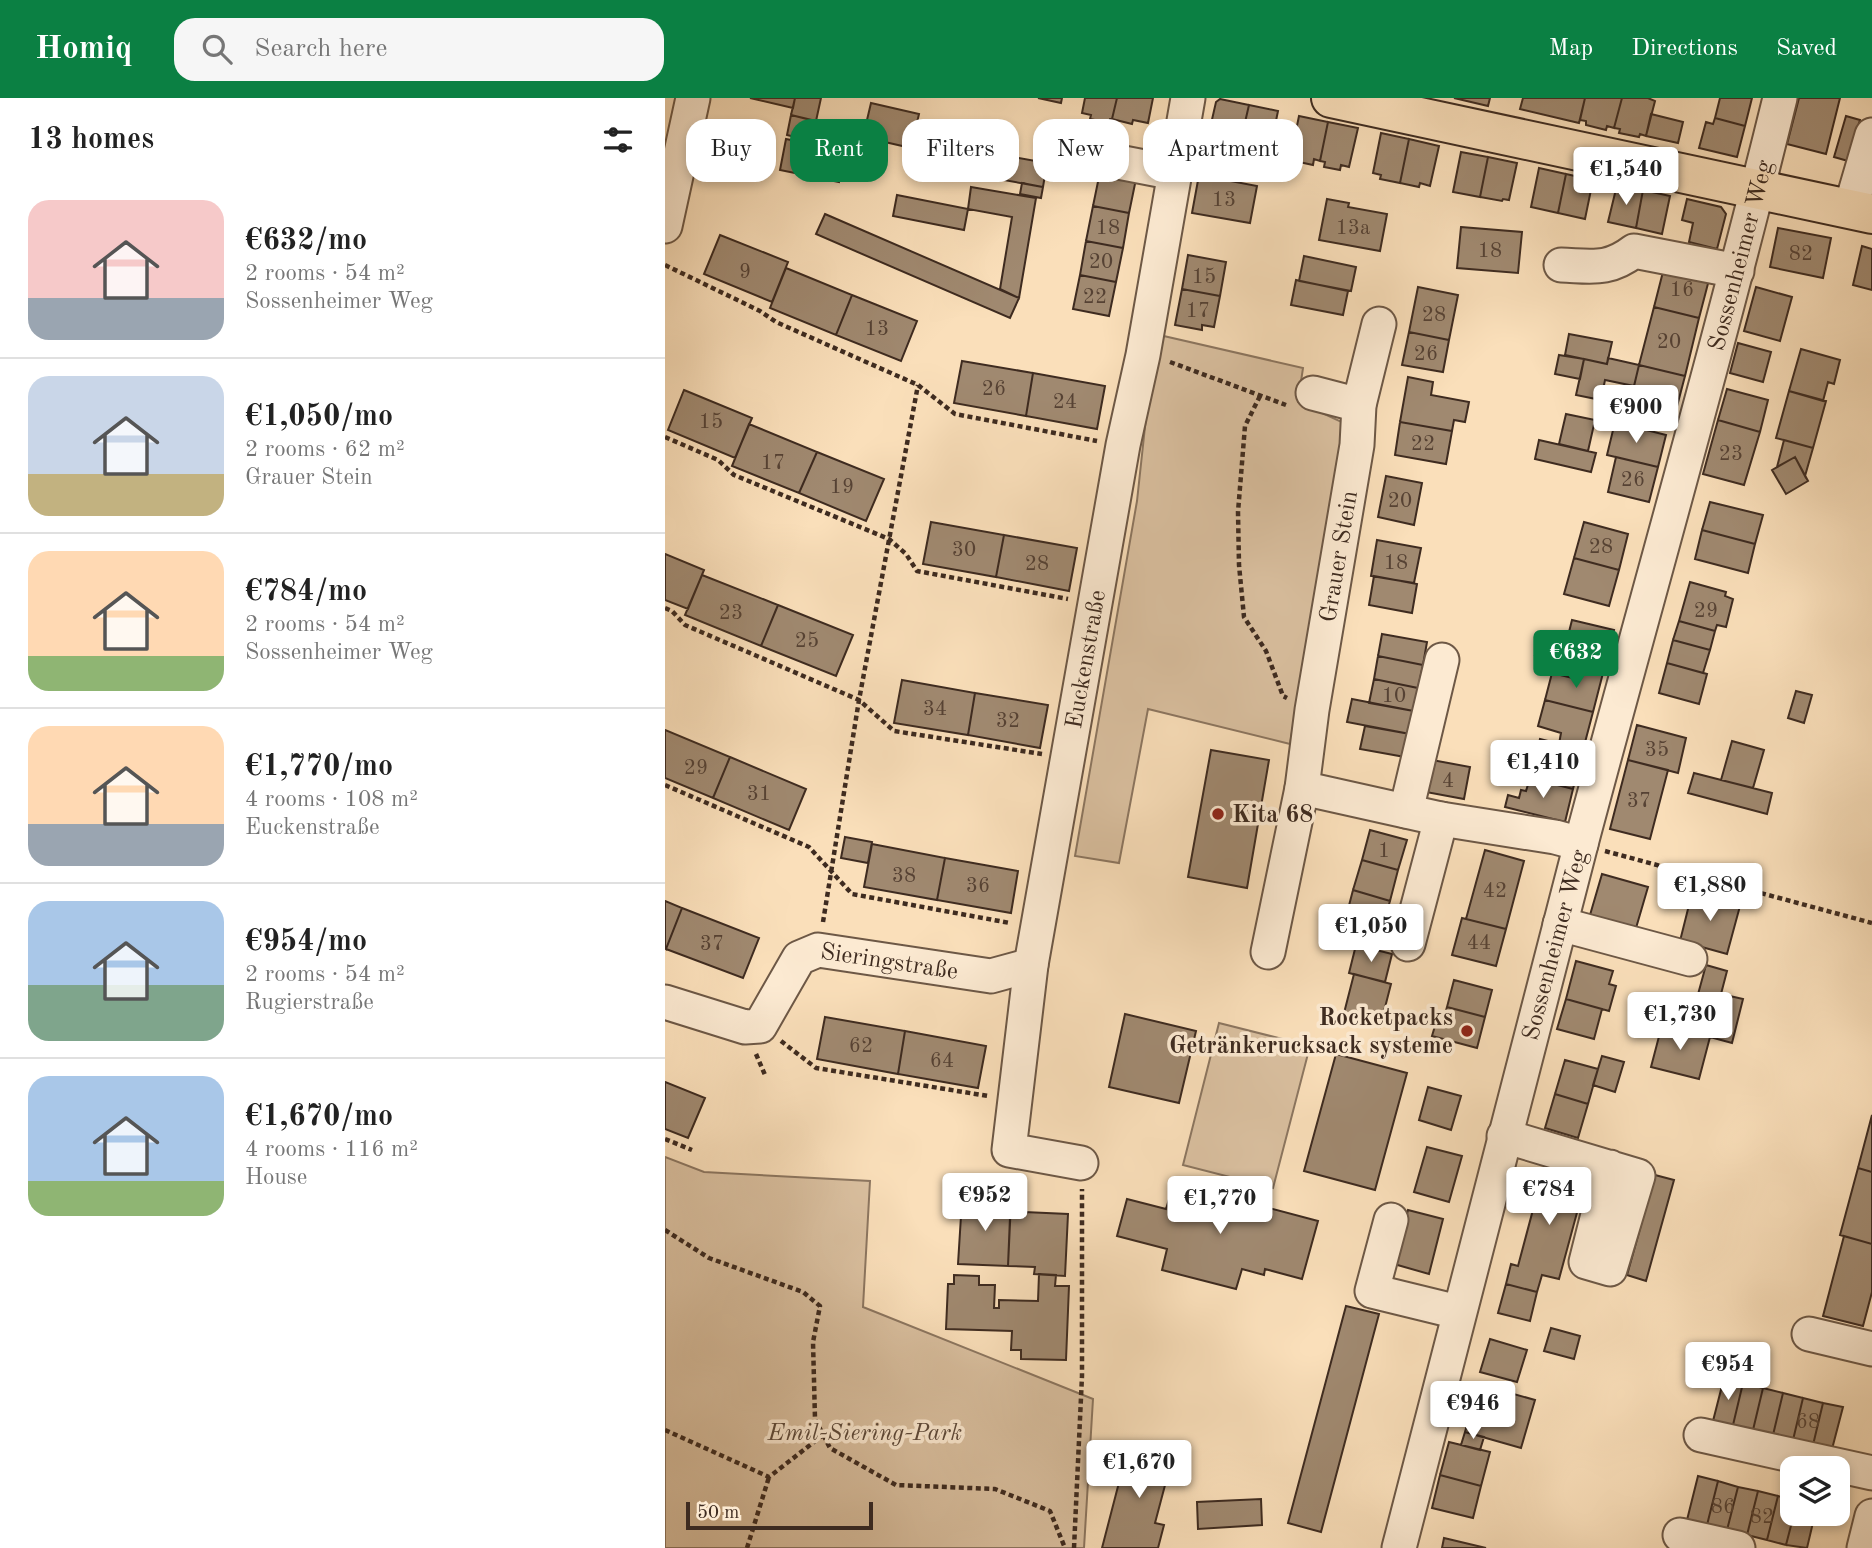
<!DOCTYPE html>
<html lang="en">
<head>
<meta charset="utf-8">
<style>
  :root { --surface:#fff; --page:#f6f6f6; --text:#222; --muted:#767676; --line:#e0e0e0; --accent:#0b8043 }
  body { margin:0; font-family:"Old Standard TT",serif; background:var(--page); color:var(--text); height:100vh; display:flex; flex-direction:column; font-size:26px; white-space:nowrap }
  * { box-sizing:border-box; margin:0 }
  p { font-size:23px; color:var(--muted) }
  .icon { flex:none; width:38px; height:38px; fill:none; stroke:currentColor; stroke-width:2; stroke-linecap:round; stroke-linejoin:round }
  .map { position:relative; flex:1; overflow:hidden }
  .sheet { display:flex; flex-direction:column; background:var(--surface); width:665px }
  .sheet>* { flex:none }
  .guide { position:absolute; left:21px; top:21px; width:665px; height:63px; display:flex; gap:14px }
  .buttons { position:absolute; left:1115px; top:1358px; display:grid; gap:14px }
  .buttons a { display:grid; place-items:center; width:70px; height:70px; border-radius:14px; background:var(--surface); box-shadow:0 4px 10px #0003; font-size:35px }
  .scale { position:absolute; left:21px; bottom:18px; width:187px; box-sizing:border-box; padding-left:7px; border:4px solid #3e2b20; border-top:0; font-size:19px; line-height:24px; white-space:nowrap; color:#3e2b20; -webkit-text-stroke:5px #fcead2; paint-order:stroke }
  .price { position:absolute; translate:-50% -60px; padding:0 16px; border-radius:7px; background:#fff; color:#222; font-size:23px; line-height:46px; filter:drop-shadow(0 2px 4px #0008) }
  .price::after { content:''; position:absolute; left:50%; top:42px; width:21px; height:16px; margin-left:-10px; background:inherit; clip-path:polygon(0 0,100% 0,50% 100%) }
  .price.current { background:var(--accent); color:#fff }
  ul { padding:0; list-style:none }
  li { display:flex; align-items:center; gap:21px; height:175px; padding:0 28px }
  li+li { border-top:2px solid var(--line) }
  li span { display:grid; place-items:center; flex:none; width:196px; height:140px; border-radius:21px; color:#555 }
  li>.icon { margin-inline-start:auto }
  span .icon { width:84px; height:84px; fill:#fffc; stroke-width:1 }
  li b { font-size:30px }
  h2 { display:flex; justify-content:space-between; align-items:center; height:84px; padding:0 28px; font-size:30px }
  .chip { padding:0 24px; border-radius:21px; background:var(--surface); box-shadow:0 4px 10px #0003; font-size:24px; line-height:63px }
  .chip.current { background:var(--accent); color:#fff }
  header { display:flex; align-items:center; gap:42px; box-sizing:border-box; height:98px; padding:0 35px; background:var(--accent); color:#fff }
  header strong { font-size:33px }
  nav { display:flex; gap:38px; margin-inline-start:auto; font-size:24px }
  .search { width:490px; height:63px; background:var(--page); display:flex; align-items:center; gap:18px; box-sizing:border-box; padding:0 24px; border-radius:21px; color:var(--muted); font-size:26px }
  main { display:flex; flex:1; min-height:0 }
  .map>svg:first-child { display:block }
</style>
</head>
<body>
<header>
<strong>Homiq</strong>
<div class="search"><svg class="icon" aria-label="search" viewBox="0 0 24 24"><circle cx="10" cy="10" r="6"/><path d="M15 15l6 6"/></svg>Search here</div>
<nav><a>Map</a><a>Directions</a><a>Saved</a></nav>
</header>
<main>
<section class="sheet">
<h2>13 homes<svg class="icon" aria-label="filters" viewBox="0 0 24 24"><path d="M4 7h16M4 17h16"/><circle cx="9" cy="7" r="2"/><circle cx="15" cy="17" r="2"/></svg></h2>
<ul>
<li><span style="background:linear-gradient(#f6c9c9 70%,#9aa5b1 0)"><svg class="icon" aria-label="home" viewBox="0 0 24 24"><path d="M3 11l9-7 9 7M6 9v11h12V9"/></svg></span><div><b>€632/mo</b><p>2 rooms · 54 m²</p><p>Sossenheimer Weg</p></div></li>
<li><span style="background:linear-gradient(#c9d6e8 70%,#c2b280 0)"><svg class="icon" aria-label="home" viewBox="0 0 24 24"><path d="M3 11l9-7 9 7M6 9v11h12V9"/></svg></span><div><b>€1,050/mo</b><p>2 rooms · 62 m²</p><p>Grauer Stein</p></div></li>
<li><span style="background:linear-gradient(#ffd9b3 75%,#8fb573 0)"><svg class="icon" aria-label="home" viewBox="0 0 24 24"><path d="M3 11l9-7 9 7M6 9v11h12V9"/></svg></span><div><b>€784/mo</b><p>2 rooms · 54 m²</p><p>Sossenheimer Weg</p></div></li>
<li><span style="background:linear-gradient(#ffd9b3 70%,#9aa5b1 0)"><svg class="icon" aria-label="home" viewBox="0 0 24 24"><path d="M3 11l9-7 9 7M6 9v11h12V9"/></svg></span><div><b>€1,770/mo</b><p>4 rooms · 108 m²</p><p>Euckenstraße</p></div></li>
<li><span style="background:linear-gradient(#a9c7e8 60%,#7fa58c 0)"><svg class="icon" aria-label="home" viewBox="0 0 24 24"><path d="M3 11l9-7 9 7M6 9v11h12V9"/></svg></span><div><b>€954/mo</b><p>2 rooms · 54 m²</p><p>Rugierstraße</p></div></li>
<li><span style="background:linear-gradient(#a9c7e8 75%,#8fb573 0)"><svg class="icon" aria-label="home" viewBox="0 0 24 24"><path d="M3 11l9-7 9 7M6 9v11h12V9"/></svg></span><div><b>€1,670/mo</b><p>4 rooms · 116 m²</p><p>House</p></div></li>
</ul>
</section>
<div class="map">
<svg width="1207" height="1450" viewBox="0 0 1207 1450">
  <rect width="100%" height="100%" fill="#fadfba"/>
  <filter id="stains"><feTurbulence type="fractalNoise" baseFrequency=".00286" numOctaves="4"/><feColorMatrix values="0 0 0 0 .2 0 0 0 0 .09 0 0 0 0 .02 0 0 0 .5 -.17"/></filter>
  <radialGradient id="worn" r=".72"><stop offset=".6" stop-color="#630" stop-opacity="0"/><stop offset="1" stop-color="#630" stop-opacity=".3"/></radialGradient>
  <path fill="#dac0a0" stroke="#8c7660" stroke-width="2" d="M490 236 638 270 633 304 679 325 625 646 483 611 454 765 410 758 472 403Z
    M554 925 645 948 608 1090 518 1067Z
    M0 1059 39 1074 205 1083 198 1209 428 1301 419 1450H0Z"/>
  <path fill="#a08970" stroke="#3e2b20" stroke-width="2" d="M85 0H130L128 10Z
    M130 0H156L151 23 126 17Z
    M373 0H397L396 5Z
    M420 0H452L447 21H445L444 25 425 21 426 17 417 15Z
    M452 0H488L483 25 468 22 467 26 447 21Z
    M789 0H825L823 8Z
    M858 0H920L914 25 855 11Z
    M920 0H957L949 30 942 28 941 32 921 27V23L915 22Z
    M957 0H983L990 3 981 38 975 36 974 39 954 35 955 31 949 30Z
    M1055 0H1087L1080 28 1050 20Z
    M1134 0H1175L1161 56 1122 46Z
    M555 1 584 7 575 46 543 39 551 4Z
    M206 5 254 16 246 50 198 39Z
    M584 7 613 13 605 52 594 50 593 55 579 52 580 47 575 46Z
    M986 16 1018 24 1013 45 981 38Z
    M126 17 146 22 142 42 122 37Z
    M634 18 663 24 655 63 649 61 648 67 634 64 635 59 626 57Z
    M1181 18 1195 22 1183 63 1169 59Z
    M1050 20 1080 28 1072 59 1034 50 1041 24 1048 26Z
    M663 24 693 30 684 69 676 67 675 72 659 69 660 64 655 63Z
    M716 35 744 41 735 85 715 81 716 77 708 75Z
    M121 41 180 53 174 84 115 72Z
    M744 41 774 48 765 88 755 85 754 89 735 85Z
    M796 54 823 59 815 99 788 94Z
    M337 57 382 65 378 89 333 81Z
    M823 59 852 65 844 102 838 101 837 103 815 99Z
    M874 70 901 76 893 115 866 109Z
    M435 74 471 81 464 115 428 108Z
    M901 76 928 82 920 121 893 115Z
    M534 77 592 88 585 125 527 115Z
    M357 85 378 89 376 100 355 96Z
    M952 87 978 92 971 130 943 124Z
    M306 89 371 100 354 200 335 191 347 119 303 111Z
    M978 92 1005 98 997 136 971 130Z
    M232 97 303 111 299 132 228 118Z
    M662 101 684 105 683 109 722 116 715 153 654 142Z
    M1022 101 1056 109 1061 116 1052 151 1024 144 1028 125 1017 122Z
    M428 108 464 115 458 150 421 143Z
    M160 116 354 200 345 220 151 136Z
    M796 129 857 134 853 175 792 170Z
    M1113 130 1166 140 1158 180 1105 169Z
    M55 137 123 164 107 204 39 176Z
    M421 143 458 150 451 184 415 177Z
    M1197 148 1207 151V192L1188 187Z
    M523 157 561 164 555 198 517 191Z
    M639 158 691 169 686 193 634 183Z
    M1001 162 1046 174 1034 220 989 209Z
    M121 170 187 197 171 237 105 210Z
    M415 177 451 184 444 218 408 211Z
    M631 182 683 193 678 217 626 207Z
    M753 189 793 197 784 242 744 234Z
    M1091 189 1127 199 1115 243 1079 233Z
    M517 191 555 198 549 229 537 227V232L510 227Z
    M187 197 252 223 236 263 171 237Z
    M989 209 1034 220 1020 278 974 267Z
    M744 234 784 242 778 274 737 267Z
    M904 236 947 244 942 266 900 257Z
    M1073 245 1106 254 1098 284 1065 275Z
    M1136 251 1175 262 1169 286 1163 284 1158 303 1124 293Z
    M894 257 919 261 915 281 890 276Z
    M943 260 974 267 969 288 940 282 936 302 911 297 919 261 942 266Z
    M297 263 368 275 361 318 289 305Z
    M974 267 1020 278 1011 312 966 301Z
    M368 275 440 288 432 331 361 318Z
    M743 279 768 284 766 297 804 304 800 324 789 322 787 333 735 324Z
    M1062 291 1103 302 1095 334 1053 322Z
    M19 292 87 320 70 360 3 332Z
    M1124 293 1161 303 1148 350 1111 340Z
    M901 316 930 322 923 353 894 346Z
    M1053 322 1095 334 1079 387 1038 376Z
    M735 324 787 333 781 366 730 357Z
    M950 324 1001 337 993 369 942 357Z
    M84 326 152 354 134 395 67 368Z
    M874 342 931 355 926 374 870 361Z
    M1119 342 1148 350 1140 378 1130 359 1112 369Z
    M152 354 219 381 201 423 134 395Z
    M951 359 993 369 984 404 943 394Z
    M1130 359 1143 383 1121 396 1107 372Z
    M721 378 757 385 749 427 713 419Z
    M1045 404 1098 417 1090 446 1037 432Z
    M266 424 339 437 331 479 258 466Z
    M919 424 963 436 954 472 909 460Z
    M1037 432 1090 446 1083 475 1030 461Z
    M339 437 412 450 404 493 331 479Z
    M712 442 756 450 749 485 706 478Z
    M0 456 39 472 23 511 0 502Z
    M909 460 954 472 944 508 899 496Z
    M37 477 113 507 96 548 20 517Z
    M709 478 752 486 747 515 704 507Z
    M1025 484 1061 494 1060 498 1068 501 1061 529 1052 527 1050 533 1014 523Z
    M113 507 188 537 171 578 96 548Z
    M907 522 949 532 938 575 870 557 876 536 902 542Z
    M1014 523 1050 533 1045 552 1008 542Z
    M717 536 762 544 758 567 713 558Z
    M1008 542 1045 552 1038 575 1002 565Z
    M713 558 758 567 753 590 709 581Z
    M1002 565 1042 576 1034 606 994 595Z
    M915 569 938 575 928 614 880 602 887 575 912 581Z
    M709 581 753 590 749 613 704 605Z
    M237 582 310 595 303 637 229 625Z
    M1131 593 1147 597 1139 625 1123 620Z
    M310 595 383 607 375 650 303 637Z
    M687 601 749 613 745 636 682 624Z
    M880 602 928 614 918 652 894 646 896 635 873 628Z
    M972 627 1021 640 1013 675 963 662Z
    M700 628 745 636 740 659 695 651Z
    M0 632 65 659 48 700 0 680Z
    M875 641 918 652 908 691 865 680Z
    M1067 643 1099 652 1088 690 1056 682Z
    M546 652 604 662 582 790 523 779Z
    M65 659 141 691 124 732 48 700Z
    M767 662 805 669 799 701 761 694Z
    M963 662 1003 672 985 741 945 731Z
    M1029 675 1107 695 1102 716 1023 695Z
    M865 680 908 691 900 724 840 709 843 697 854 700 856 692 861 693Z
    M705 732 742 742 733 772 697 762Z
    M180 739 207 744 203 765 176 760Z
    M207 746 280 760 272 802 199 789Z
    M820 752 859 763 841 831 801 821Z
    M280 760 353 773 346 815 272 802Z
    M697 762 733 772 725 803 688 792Z
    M937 776 983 789 971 830 925 817Z
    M688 792 725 803 716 833 680 823Z
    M1027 795 1075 808 1062 856 1015 843Z
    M0 803 17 810 1 851 0 850Z
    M17 810 94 840 78 880 1 851Z
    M797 820 841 831 831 868 787 857Z
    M691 847 727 856 720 884 684 875Z
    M911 863 948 873 944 886 951 888 944 913 901 901Z
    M1041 867 1062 873 1056 896 1078 901 1067 945 1023 933Z
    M689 876 726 886 715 929 678 919Z
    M789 882 827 892 820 919 782 909Z
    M901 901 937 911 929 941 892 931Z
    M782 909 820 919 812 950 767 938 772 921 778 923Z
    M460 916 531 933 514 1005 444 989Z
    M160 919 240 933 233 976 152 961Z
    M997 927 1045 939 1034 981 986 969Z
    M240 933 321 948 313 990 233 976Z
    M671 956 742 975 710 1092 639 1073Z
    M937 958 959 964 950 994 928 987Z
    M900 962 933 971 923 1006 890 996Z
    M0 984 40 1000 23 1040 0 1031Z
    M763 989 796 998 786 1032 754 1022Z
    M890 996 923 1006 913 1040 880 1030Z
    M1207 1017V1074L1193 1070Z
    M762 1049 797 1058 784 1104 749 1094Z
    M881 1063 923 1074 894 1181 877 1177 872 1194 841 1186 846 1166 853 1168Z
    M1193 1070 1207 1074V1146L1175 1137Z
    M990 1077 1009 1082 981 1183 962 1177Z
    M509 1085 653 1123 637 1181 600 1171 599 1177 577 1171 571 1191 497 1172 502 1151 452 1138 462 1101 501 1111Z
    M297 1102 346 1104 343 1168 293 1166Z
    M743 1112 778 1121 764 1176 729 1166Z
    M359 1114 403 1116 400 1178 369 1176 370 1169 343 1168 345 1119H359Z
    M1179 1138 1207 1146V1194L1198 1228 1158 1218Z
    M374 1176 391 1177 390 1188H404L401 1262 356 1261V1252H346L347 1233 281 1231 283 1186H289V1177L314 1178V1187H330L329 1210H334V1202L373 1203Z
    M841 1186 872 1194 865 1223 833 1215Z
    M681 1208 714 1216 656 1434 623 1425Z
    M886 1230 915 1238 909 1261 879 1253Z
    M825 1241 862 1252 852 1284 815 1274Z
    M1059 1280 1078 1285 1068 1327 1048 1323Z
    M1078 1285 1098 1290 1088 1332 1068 1327Z
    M813 1286 870 1302 856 1350 800 1334Z
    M1098 1290 1118 1295 1108 1337 1088 1332Z
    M1118 1295 1138 1300 1128 1342 1108 1337Z
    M1138 1300 1158 1305 1148 1347 1128 1342Z
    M1158 1305 1178 1309 1167 1351 1148 1347Z
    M800 1334 819 1339 815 1352 796 1347Z
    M784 1344 825 1354 816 1388 775 1377Z
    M464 1346 508 1357 490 1425 499 1427 493 1450H437Z
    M775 1377 816 1388 808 1420 767 1410Z
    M1033 1378 1053 1383 1042 1427 1022 1422Z
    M1053 1383 1073 1389 1062 1432 1042 1427Z
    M1073 1389 1093 1393 1082 1437 1062 1432Z
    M1093 1393 1113 1398 1102 1442 1082 1437Z
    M1113 1398 1127 1402V1416H1129L1121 1447 1102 1442Z
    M596 1401 597 1427 533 1431 532 1404Z
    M1129 1416H1150L1142 1450 1121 1447Z
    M779 1440 821 1450H777Z"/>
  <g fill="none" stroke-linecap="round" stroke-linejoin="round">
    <defs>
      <g id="minor">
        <path d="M443 62 510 75"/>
        <path d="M1185 112 1207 37"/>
        <path d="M0 128 28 0"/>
        <path d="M896 167C927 168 943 173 969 153L1072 173"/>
        <path d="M648 295 694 307"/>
        <path d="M637 690 776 721 890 739 916 746"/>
        <path d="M741 713 777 562"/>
        <path d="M895 826 1025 861"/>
        <path d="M743 846 776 721"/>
        <path id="s1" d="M603 854 637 690 647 612 692 347 694 307 714 226"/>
        <path id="s2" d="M0 904 80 929 95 928 134 860 153 852 326 878 366 867"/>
        <path d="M839 1038 973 1078 945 1171 921 1164 945 1069"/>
        <path id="s3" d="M416 1065 344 1052 366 867 458 347 478 257 523 0"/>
        <path d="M726 1122 707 1193 793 1214"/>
        <path d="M1144 1236 1207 1251"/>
        <path d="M1036 1337 1207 1375"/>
        <path d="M1015 1437 1073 1450"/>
        <path id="s4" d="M734 1450C793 1214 854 978 917 742 983 495 1054 249 1115 0"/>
        <path d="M1199 1450 1207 1418"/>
      </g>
      <path id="major" d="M666 0 1207 116"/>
    </defs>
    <use href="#minor" stroke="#6d5846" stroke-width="37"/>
    <use href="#major" stroke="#3e2b20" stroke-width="42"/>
    <path stroke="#3e2b20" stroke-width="4.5" stroke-dasharray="5 3.5" stroke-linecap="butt" d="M0 167 95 213 111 224 253 287 290 316 432 343
      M505 264 621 307
      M595 298 580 328 573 414 574 467 579 519 601 553 618 598 622 600
      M0 339 53 362 69 377 224 441 241 456 252 473 403 501
      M0 510 7 513 20 527 194 602 229 633 377 656
      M0 687 144 749 187 796 345 825
      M940 753 1207 825
      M158 824 194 602 253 287
      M116 943 151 970 323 998
      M91 956 100 977
      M0 1041 27 1052
      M0 1132 44 1160 138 1194 155 1208 148 1244 150 1321 165 1350 231 1387 330 1391 385 1413 400 1450
      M0 1332 104 1379 158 1337
      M82 1450 104 1379
      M409 1450 417 1278V1091"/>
    <use href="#minor" stroke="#fcead2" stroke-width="33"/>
    <use href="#major" stroke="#fadfba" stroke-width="38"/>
  </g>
  <g fill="#8f2418" stroke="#fcead2" stroke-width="2.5">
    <circle cx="553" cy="716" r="7"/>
    <circle cx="802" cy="933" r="7"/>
  </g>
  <g text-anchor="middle" stroke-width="7" stroke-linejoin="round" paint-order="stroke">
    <g font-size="21" fill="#564234">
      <text x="559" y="108">13</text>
      <text x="443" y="136">18</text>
      <text x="688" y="136">13a</text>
      <text x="825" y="159">18</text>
      <text x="1136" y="162">82</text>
      <text x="436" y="170">20</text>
      <text x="80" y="180">9</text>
      <text x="539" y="185">15</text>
      <text x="1017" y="198">16</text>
      <text x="430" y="205">22</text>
      <text x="533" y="219">17</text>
      <text x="769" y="223">28</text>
      <text x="212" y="237">13</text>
      <text x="1004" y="250">20</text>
      <text x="761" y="262">26</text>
      <text x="329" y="297">26</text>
      <text x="400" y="310">24</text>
      <text x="46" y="330">15</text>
      <text x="758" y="352">22</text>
      <text x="1066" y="362">23</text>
      <text x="108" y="371">17</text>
      <text x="968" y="388">26</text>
      <text x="177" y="395">19</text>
      <text x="735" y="409">20</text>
      <text x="936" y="455">28</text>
      <text x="299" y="458">30</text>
      <text x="731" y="471">18</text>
      <text x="372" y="472">28</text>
      <text x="1041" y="519">29</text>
      <text x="66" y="521">23</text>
      <text x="142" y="549">25</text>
      <text x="729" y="604">10</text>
      <text x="270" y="617">34</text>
      <text x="343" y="629">32</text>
      <text x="992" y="658">35</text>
      <text x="31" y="676">29</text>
      <text x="783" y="689">4</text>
      <text x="94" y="702">31</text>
      <text x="974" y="709">37</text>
      <text x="719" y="759">1</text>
      <text x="239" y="784">38</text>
      <text x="313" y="794">36</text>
      <text x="830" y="799">42</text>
      <text x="814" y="851">44</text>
      <text x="47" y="852">37</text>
      <text x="196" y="954">62</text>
      <text x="277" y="969">64</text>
      <text x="1143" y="1330">68</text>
      <text x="1058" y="1415">86</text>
      <text x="1097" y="1425">82</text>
    </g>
    <g font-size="24" fill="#3e2b20" stroke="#fcead2">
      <text dy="8" stroke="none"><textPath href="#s4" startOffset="1337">Sossenheimer Weg</textPath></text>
      <text dy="8" stroke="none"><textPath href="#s1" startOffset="402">Grauer Stein</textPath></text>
      <text dy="8" stroke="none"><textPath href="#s3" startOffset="570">Euckenstraße</textPath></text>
      <text dy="8" stroke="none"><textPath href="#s4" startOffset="623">Sossenheimer Weg</textPath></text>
      <text dy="8" stroke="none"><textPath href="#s2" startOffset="270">Sieringstraße</textPath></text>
    </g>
    <g font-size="24" font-weight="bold" fill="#3e2b20" stroke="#fcead2" text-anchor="start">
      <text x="567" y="724">Kita 68</text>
      <text x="788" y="927" text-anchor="end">Rocketpacks<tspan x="788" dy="28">Getränkerucksack systeme</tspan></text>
    </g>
    <g font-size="24" font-style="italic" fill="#5d493a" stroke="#fcead2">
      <text x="200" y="1342">Emil-Siering-Park</text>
    </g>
  </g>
  <rect width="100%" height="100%" filter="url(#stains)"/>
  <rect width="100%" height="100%" fill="url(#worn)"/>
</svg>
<div class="buttons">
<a><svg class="icon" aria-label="layers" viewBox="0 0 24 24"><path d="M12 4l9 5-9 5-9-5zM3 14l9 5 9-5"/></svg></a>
</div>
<div class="scale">50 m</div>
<b class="price" style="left:961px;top:109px">€1,540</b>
<b class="price" style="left:971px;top:347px">€900</b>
<b class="price current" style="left:911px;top:592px">€632</b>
<b class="price" style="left:878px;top:702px">€1,410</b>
<b class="price" style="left:1045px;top:825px">€1,880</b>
<b class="price" style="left:706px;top:866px">€1,050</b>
<b class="price" style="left:1015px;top:954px">€1,730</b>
<b class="price" style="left:884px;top:1129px">€784</b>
<b class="price" style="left:320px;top:1135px">€952</b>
<b class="price" style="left:555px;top:1138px">€1,770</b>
<b class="price" style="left:1063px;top:1304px">€954</b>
<b class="price" style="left:808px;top:1343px">€946</b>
<b class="price" style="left:474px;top:1402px">€1,670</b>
<div class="guide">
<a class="chip">Buy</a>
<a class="chip current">Rent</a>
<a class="chip">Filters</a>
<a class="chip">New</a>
<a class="chip">Apartment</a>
</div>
</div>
</main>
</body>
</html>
